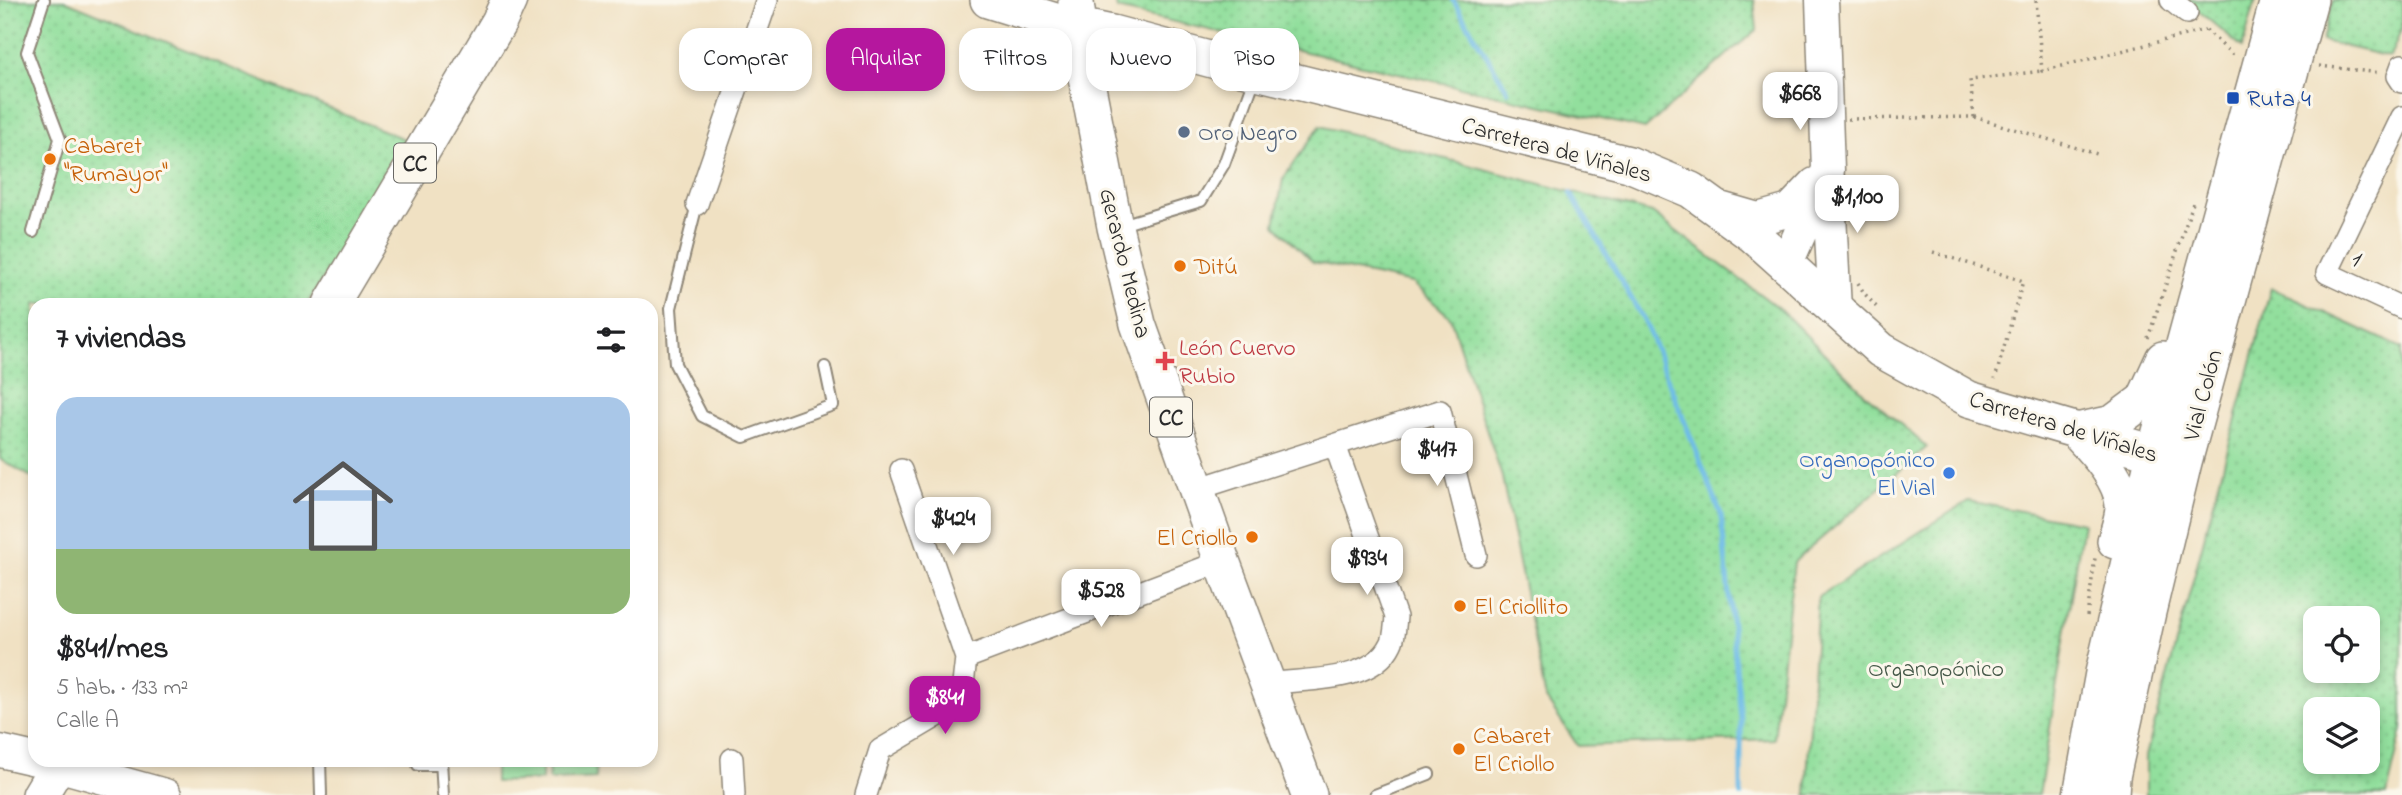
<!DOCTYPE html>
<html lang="es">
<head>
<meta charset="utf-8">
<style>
  :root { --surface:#fff; --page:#f6f6f6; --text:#202124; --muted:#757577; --line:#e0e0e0; --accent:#b5179e }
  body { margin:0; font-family:"Indie Flower",sans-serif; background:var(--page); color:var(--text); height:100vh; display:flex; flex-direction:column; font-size:26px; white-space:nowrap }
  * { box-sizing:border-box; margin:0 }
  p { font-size:23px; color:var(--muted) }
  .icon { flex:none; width:38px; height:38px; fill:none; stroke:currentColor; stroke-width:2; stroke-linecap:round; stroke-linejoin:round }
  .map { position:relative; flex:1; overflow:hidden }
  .details { position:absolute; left:28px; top:298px; width:630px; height:469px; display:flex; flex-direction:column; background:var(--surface); border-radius:21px; box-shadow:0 4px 10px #0003 }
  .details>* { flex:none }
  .hud { position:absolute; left:679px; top:28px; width:665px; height:63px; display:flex; gap:14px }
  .buttons { position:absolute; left:2303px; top:606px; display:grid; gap:14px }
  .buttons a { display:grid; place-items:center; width:77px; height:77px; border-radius:14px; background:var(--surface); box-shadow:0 4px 10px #0003; font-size:35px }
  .price { position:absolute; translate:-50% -60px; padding:0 16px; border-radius:14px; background:#fff; color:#222; font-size:23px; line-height:46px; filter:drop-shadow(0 2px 4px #0008) }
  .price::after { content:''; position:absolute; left:50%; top:42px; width:21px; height:16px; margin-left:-10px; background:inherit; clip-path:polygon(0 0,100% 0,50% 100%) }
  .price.current { background:var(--accent); color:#fff }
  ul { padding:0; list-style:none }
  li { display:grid; align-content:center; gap:14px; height:371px; padding:0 28px }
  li+li { border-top:2px solid var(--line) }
  li span { display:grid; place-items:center; height:217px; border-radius:21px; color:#555 }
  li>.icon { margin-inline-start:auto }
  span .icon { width:126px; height:126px; fill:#fffc; stroke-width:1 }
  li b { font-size:30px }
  h2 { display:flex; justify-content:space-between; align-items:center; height:84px; padding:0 28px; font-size:30px }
  .chip { padding:0 24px; border-radius:21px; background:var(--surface); box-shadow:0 4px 10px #0003; font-size:24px; line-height:63px }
  .chip.current { background:var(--accent); color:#fff }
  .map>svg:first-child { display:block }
</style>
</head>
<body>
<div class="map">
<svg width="2402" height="795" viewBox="0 0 2402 795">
  <defs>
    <pattern id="green-dots" width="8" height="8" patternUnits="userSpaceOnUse" patternTransform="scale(1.75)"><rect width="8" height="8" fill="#92df9d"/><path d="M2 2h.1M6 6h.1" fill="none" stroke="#7ec087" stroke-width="1.8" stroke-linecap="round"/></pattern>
  </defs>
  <rect width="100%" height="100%" fill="#fbf7ec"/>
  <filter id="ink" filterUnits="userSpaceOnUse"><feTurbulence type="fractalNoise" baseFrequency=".0143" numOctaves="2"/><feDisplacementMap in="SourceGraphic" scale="14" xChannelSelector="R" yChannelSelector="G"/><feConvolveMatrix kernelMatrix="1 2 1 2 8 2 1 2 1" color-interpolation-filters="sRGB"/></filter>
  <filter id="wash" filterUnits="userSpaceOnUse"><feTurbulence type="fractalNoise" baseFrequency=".00686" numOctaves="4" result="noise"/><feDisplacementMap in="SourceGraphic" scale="28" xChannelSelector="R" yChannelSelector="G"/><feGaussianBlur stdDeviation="1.57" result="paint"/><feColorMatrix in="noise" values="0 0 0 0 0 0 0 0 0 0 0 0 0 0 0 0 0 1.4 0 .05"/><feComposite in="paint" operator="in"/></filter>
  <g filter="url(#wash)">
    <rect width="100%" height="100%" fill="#f0e1c3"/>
    <path fill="url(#green-dots)" stroke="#5e8564" stroke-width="2" fill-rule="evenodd" d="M0 0H64L409 141 307 304H35V479L0 459Z
      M1115 0H1754L1757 30 1731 51 1645 129 1117 9Z
      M2186 0H2256L2242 48Z
      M2333 0H2402V28L2390 57 2322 41Z
      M1320 126 1652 213 1781 310 1864 393 1927 447 1794 562 1774 739 1578 746 1546 699 1502 477 1450 317 1412 283 1313 262 1275 225 1283 179Z
      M2271 288 2402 348V729L2387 795H2146V756ZM2315 618H2368V670H2315ZM2315 709H2368V761H2315Z
      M1968 501 2083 523 2039 795H1806L1818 597Z"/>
    <path fill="#92df9d" stroke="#5e8564" stroke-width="2" d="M495 760H542V780L495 782Z
      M548 760H595L596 778 549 780Z"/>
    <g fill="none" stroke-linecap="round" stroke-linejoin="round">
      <path stroke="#6ebce8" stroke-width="5" d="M1453 0 1508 91
        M1571 193 1646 324 1721 514 1741 718V795"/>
    </g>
  </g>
  <g filter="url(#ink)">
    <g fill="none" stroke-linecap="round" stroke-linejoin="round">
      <defs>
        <path id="lane" d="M697 204 671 308 675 364 702 416 744 437 833 405 825 367
          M1118 226 1201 201 1224 164 1255 78
          M33 232 60 139 27 52 44 0
          M320 760 321 795
          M441 760 443 795
          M418 765H442
          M1375 795 1429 774"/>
        <path id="street" d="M2171 0 2187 13
          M2402 65 2398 76 2402 82
          M2402 117 2327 273 2402 308
          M697 204 767 0
          M1197 489 1440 411 1476 555
          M966 658 1222 561
          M1268 684C1305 678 1372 684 1391 644 1395 637 1395 625 1396 617L1335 445
          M732 759 734 795
          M866 795 880 750 961 702 966 658 901 470"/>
        <path id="secondary" d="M1828 178 1835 309
          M1720 208 1758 219 1790 210 1815 184
          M1786 265 1828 170 1822 0
          M0 751 35 759
          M39 760 165 795"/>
        <path id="primary" d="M988 0 1055 21 1112 33 1257 72 1629 164 1691 190 1753 235 1881 350 1969 399 2184 462
          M1076 3 1086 77 1115 227 1138 324 1222 561 1309 795
          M331 304 499 22 509 0
          M2076 431 2113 423 2144 400 2163 359
          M2076 431C2094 450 2124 481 2123 509 2122 520 2118 531 2115 541
          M40 795 61 760
          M2081 795 2103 673 2154 454 2278 0
          M2111 795 2112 777 2148 612 2184 462 2310 0"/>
      </defs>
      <use href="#lane" stroke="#8e8677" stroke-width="14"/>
      <use href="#street" stroke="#8e8677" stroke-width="24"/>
      <use href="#secondary" stroke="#8e8677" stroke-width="35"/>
      <use href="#primary" stroke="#8e8677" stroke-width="38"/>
      <path stroke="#8e8677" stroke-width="3.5" stroke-dasharray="2 5" stroke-linecap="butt" d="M2036 0 2042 71 2205 30
        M2206 30 2236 58
        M2319 66 2381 73
        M1974 117 2097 154
        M1848 119 1974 117 1970 80 2042 71
        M1933 252 2023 281 1995 379
        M1858 283 1864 293 1879 310
        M2148 338 2193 203
        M2087 616 2095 558"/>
      <use href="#lane" stroke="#fff" stroke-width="10"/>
      <use href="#street" stroke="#fff" stroke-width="21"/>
      <use href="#secondary" stroke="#fff" stroke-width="32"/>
      <use href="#primary" stroke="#fff" stroke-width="35"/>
    </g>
  </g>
  <rect fill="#1a4fb4" stroke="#fbf7ec" stroke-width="2.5" x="2226" y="91" width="14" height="14" rx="3.5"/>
  <circle fill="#5c6f8a" stroke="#fbf7ec" stroke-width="2.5" cx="1184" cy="132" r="7"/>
  <g fill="#e8710a" stroke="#fbf7ec" stroke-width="2.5">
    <circle cx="50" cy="159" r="7"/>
    <circle cx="1180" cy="266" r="7"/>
    <circle cx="1252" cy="537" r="7"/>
    <circle cx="1460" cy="606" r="7"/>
    <circle cx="1459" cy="749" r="7"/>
  </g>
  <path fill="#e0444e" stroke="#fbf7ec" stroke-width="2.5" d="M1161.5 350.5h7v7h7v7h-7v7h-7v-7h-7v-7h7z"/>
  <circle fill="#3f7fe0" stroke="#fbf7ec" stroke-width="2.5" cx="1949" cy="473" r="7"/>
  <g text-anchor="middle" stroke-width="6" stroke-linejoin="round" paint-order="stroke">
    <g fill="#fbf7ec" stroke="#696865" stroke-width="2">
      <rect x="394" y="143.5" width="42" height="39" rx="5"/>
      <rect x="1150" y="397.5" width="42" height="39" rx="5"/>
    </g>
    <g font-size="23" font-weight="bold" fill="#2b2b2b">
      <text x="415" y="171">CC</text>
      <text x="1171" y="425">CC</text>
    </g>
    <g font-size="24" fill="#164399" stroke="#fbf7ec" text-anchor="start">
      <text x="2247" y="106">Ruta 4</text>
    </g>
    <g font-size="24" fill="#4e5e75" stroke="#fbf7ec" text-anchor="start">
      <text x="1198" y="140">Oro Negro</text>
    </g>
    <g font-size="24" fill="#c56008" stroke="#fbf7ec" text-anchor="start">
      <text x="64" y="153">Cabaret<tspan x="64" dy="28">"Rumayor"</tspan></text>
      <text x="1194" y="274">Ditú</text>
      <text x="1238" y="545" text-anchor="end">El Criollo</text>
      <text x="1474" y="614">El Criollito</text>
      <text x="1473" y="743">Cabaret<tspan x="1473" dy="28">El Criollo</tspan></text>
    </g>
    <g font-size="24" fill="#2b2b2b" stroke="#fbf7ec">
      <text transform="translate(1557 149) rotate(15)" y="8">Carretera de Viñales</text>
      <text transform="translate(2357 258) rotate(25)" y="8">1</text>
      <text transform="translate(1126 263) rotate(76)" y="8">Gerardo Medina</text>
      <text transform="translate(2202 395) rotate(-75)" y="8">Vial Colón</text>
      <text transform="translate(2064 426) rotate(17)" y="8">Carretera de Viñales</text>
    </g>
    <g font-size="24" fill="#be3a42" stroke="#fbf7ec" text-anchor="start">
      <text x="1179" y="355">León Cuervo<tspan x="1179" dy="28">Rubio</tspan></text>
    </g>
    <g font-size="24" fill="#366cbe" stroke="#fbf7ec" text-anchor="end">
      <text x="1935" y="467">Organopónico<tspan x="1935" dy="28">El Vial</tspan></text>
    </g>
    <g font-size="24" fill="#455848" stroke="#fbf7ec">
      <text x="1936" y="676">Organopónico</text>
    </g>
  </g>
</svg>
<div class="buttons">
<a><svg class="icon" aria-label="locate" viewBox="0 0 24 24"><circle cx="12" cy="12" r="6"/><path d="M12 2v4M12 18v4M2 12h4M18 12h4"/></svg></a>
<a><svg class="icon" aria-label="layers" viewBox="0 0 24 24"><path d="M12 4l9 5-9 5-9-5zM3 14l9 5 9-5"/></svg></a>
</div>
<b class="price" style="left:1800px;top:132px">$668</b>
<b class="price" style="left:1857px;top:235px">$1,100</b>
<b class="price" style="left:1437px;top:488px">$417</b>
<b class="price" style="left:953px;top:557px">$424</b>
<b class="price" style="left:1367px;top:597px">$934</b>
<b class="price" style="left:1101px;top:629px">$528</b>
<b class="price current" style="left:945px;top:736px">$841</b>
<div class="hud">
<a class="chip">Comprar</a>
<a class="chip current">Alquilar</a>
<a class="chip">Filtros</a>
<a class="chip">Nuevo</a>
<a class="chip">Piso</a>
</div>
<section class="details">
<h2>7 viviendas<svg class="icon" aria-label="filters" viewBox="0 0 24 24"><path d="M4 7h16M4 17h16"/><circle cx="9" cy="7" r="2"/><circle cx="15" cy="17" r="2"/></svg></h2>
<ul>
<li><span style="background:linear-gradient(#a9c7e8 70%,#8fb573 0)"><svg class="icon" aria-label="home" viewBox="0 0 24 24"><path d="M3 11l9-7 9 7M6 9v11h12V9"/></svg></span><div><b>$841/mes</b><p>5 hab. · 133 m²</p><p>Calle A</p></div></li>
</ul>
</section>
</div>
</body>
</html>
